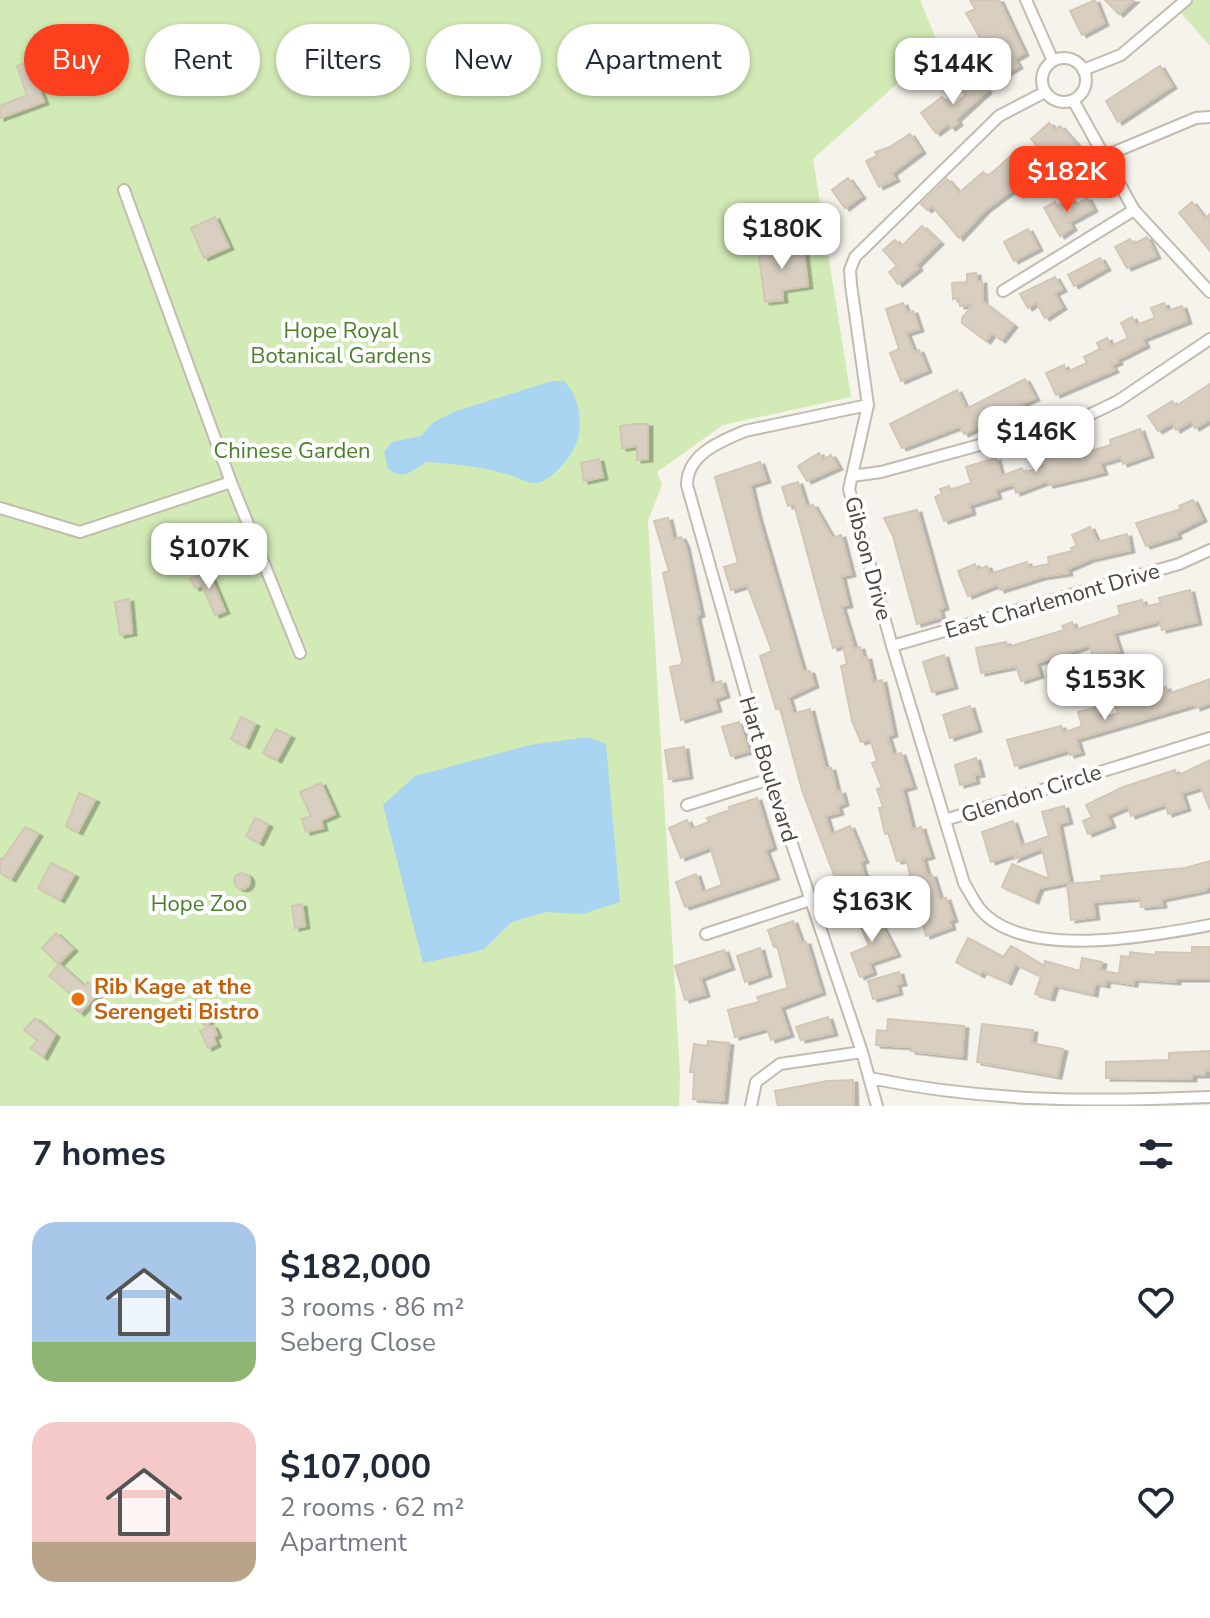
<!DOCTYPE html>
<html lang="en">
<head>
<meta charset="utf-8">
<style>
  :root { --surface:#fff; --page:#f2f2f3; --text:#1f2937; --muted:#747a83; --accent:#fc3f1d }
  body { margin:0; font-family:"Nunito Sans",sans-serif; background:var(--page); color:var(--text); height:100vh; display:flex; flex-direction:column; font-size:30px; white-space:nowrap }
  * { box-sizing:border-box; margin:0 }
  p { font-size:26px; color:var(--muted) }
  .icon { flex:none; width:44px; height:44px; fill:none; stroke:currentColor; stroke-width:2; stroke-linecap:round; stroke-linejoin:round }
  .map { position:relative; height:1106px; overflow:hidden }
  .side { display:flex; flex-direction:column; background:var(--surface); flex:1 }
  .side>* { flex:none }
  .hud { position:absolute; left:24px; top:24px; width:800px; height:72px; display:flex; gap:16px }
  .price { position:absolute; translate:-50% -68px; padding:0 18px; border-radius:16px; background:#fff; color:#222; font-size:26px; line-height:52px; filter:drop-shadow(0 2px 4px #0008) }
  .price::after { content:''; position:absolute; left:50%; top:48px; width:24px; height:18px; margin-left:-12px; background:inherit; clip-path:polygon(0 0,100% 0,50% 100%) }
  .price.current { background:var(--accent); color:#fff }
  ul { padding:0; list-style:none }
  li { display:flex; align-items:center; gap:24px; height:200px; padding:0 32px }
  li span { display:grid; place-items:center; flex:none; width:224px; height:160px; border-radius:24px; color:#555 }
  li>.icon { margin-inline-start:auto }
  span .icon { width:96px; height:96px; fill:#fffc; stroke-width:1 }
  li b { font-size:34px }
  h2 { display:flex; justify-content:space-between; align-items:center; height:96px; padding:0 32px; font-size:34px }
  .tag { padding:0 28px; border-radius:36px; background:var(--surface); box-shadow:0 2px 6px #0004; font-size:28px; line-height:72px }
  .tag.current { background:var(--accent); color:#fff }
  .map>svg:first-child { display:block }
</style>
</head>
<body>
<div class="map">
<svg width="1210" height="1106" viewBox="0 0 1210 1106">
  <defs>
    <filter id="shadow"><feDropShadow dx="4.5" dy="2.5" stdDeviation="0" flood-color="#0004"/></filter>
  </defs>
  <rect width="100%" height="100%" fill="#f6f3ec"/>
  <path fill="#d2eab5" d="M0 0H920L939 46 813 159 851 397 723 425 657 472 662 485 648 521 680 1075 679 1106H0Z
    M1194 0H1210V46L1181 13Z"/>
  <path fill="#a9d4f2" d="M552 381H564C578 396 581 412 579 432 578 450 555 479 537 483 529 484 521 479 513 476 484 467 457 464 427 462 412 469 406 482 388 469L384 452 392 442 421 436 434 422 456 411Z
    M588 737 606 744 620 902 582 914 546 912 512 922 483 950 423 963 383 805 415 776 530 745Z"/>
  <path fill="#d8cfc1" stroke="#d3c7b4" stroke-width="2" filter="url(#shadow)" d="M970 0H999L1024 53 1014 59 1018 66 997 78 984 54 988 52 966 13 975 9Z
    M1095 0 1104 23 1082 35 1070 11Z
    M1105 0H1134L1119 14Z
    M29 62 44 102 0 118V106L27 95 17 66Z
    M1160 66 1172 86 1118 122 1106 101Z
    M976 78 987 91 956 119 958 123 951 128 948 124 936 133 921 113 942 97 952 107 966 95 956 85 963 79 968 85Z
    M1049 123 1055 130 1060 126 1077 145 1019 195 1013 189 985 210 959 238 932 206 927 210 921 204 947 179 959 193 983 172 987 176 993 172 1014 153 1021 160 1037 146 1031 139Z
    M910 134 921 151 892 173 895 179 879 187 866 161 877 156 875 152 890 147Z
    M848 178 861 196 845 208 832 190Z
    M1087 198 1093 209 1069 222 1072 228 1060 236 1044 208 1055 202 1057 207 1071 199 1074 206Z
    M1192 202 1205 219 1210 214V251L1179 213Z
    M215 217 229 247 204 258 191 228Z
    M922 226 939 242 916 265 918 268 898 284 889 272 897 266 883 250 895 240 901 247Z
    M1028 229 1038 248 1014 261 1004 242Z
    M1147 237 1156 256 1127 268 1115 247 1130 239 1133 244Z
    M803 244 808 286 782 290 783 300 765 302 758 250Z
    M1100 258 1106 268 1074 286 1068 275Z
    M976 273 977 282 982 281 983 302 1013 325 1001 340 992 333 986 341 962 323V318L973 304 960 306 959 298 953 299 952 283 967 282V274Z
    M1055 277 1062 289 1054 293 1062 307 1045 318 1036 302 1028 308 1020 294Z
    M903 303 907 313 913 311 919 329 906 333 914 353 919 350 927 370 901 381 890 353 899 349 886 309Z
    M1164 303 1167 311 1182 306 1187 321 1142 339 1145 345 1117 359 1118 362 1111 365 1114 370 1056 395 1046 373 1064 365 1067 372 1087 363 1084 357 1100 349 1097 343 1107 338 1111 346 1128 338 1121 323 1132 317 1136 325 1155 318 1151 308Z
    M1025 379 1035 398 1001 413 1003 417 998 420 999 423 991 428 988 422 964 434 960 426 902 448 890 424 957 390 966 409Z
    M1210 384V419L1195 428 1191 421 1176 430 1172 423 1158 431 1148 416 1172 401 1176 406Z
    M635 424H648V459L637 460V446L622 448 620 426Z
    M1140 429 1149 455 1123 464 1121 457 1100 463 1103 472 1080 478 1049 485 1047 481 1016 493 1013 484 995 490 997 496 969 505 971 512 944 521 935 497 942 494 940 489 949 486 950 490 971 483 966 467 996 458 1001 476 1022 468 1024 473 1043 466 1042 459 1069 451 1070 457 1111 445 1110 440Z
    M819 453 823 460 831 455 838 467 807 481 798 466Z
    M599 459 603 477 584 481 581 463Z
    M760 462 766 480 750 485 757 515 803 672 810 671 814 685 788 697 793 714 810 709 825 769 831 768 837 793 841 791 844 803 837 806 839 812 825 816 831 834 850 826 864 860 860 862 871 899 841 908 836 892 840 891 802 790 780 708 776 709 760 656 772 651 747 585 731 590 724 567 738 563 715 477Z
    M798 482 806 507 813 505 832 538 841 535 851 574 841 576 848 605 841 606 854 649 860 647 863 658 867 657 873 683 882 680 893 734 887 736 893 755 901 753 912 786 902 789 912 830 921 827 930 856 922 858 927 876 932 875 940 900 946 898 953 919 949 921 951 927 926 936 906 859 897 861 888 833 885 834 879 808 883 807 877 789 882 788 872 763 877 761 870 739 861 742 852 721 841 666 847 664 843 645 833 648 794 504 788 506 782 487Z
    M1193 500 1202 519 1176 532 1177 536 1146 546 1136 523 1181 509 1179 506Z
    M917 510 944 607 939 609 941 617 917 624 893 536 884 518Z
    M668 518 673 540 681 537 685 545 700 614 696 616 711 684 721 681 725 695 714 699 717 709 681 720 670 667 681 665 682 660 663 573 669 571 654 521Z
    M1090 527 1097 542 1127 534 1130 550 1090 559 1067 569 1068 573 1041 577 1000 590 998 584 968 596 958 571 975 564 977 570 987 566 990 574 1027 562 1029 568 1049 564 1048 557 1072 551 1071 548 1077 546 1072 535Z
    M208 571 225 611 215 615 202 585 195 588 190 579Z
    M1190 590 1197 622 1162 630 1160 621 1113 633 1119 651 1094 659 1089 645 1036 663 1039 675 1021 681 1016 666 981 673 976 648 1006 642 1008 647 1064 630 1062 626 1072 622 1075 630 1120 615 1118 606 1142 600 1144 607 1161 603 1159 598Z
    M129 599 132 633 120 635 115 602Z
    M944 655 953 686 932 692 923 662Z
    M1210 679V703L1196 708 1195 704 1076 739 1080 752 1070 755 1068 750 1015 766 1007 740 1061 726 1063 733 1082 726 1078 712 1097 707 1101 719 1118 713 1114 702 1131 696 1134 704 1152 699 1150 692 1166 687 1168 694Z
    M970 706 977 729 950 738 943 715Z
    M241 717 255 724 245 746 231 739Z
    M739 722 748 751 731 756 722 727Z
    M276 729 290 736 277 760 263 753Z
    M684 747 688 776 669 779 665 750Z
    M976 758 980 774 974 775 975 781 960 785 955 765Z
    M1210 760V810L1201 787 1181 793 1186 808 1168 814 1165 804 1131 816 1128 806 1107 815 1111 825 1088 834 1083 821 1092 817 1086 805 1123 787 1175 770 1177 776Z
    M321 783 335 814 321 820 323 828 306 832 302 819 311 816 300 792Z
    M79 793 95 800 78 832 66 826Z
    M757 798 772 847 765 850 775 877 685 907 676 882 696 874 702 892 722 885 710 847 681 858 669 828 687 820 691 829 709 822 707 818 730 810 729 807Z
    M1064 806 1068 821 1058 824 1069 882 1039 888 1034 901 1002 887 1012 864 1049 879 1042 848 1014 859 1017 853 991 862 982 832 1013 821 1021 846 1049 836 1042 812Z
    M255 818 268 825 259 843 246 836Z
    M25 827 38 834 11 879 0 873V858L3 859Z
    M1210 861V885L1205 890 1161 899 1162 905 1141 907 1140 898 1093 902 1095 917 1071 920 1067 884 1102 881 1101 876 1185 868Z
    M51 863 74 875 60 900 38 888Z
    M234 881a8 8 0 1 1 16 0a8 8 0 1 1-16 0Z
    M302 904 305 926 295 928 292 906Z
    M881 911 884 919 879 921 896 954 869 963 872 972 860 977 851 953 869 946 858 920Z
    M793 921 801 943 806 942 821 992 780 1007 789 1034 771 1040 767 1028 735 1037 728 1010 759 1002 757 997 788 988 777 946 774 947 768 930Z
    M56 933 73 949 58 964 42 948Z
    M968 938 1003 957 1011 946 1044 966 1045 961 1080 971 1082 958 1102 962 1100 970 1119 974 1121 956 1130 957V952L1156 955V952L1192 953V947H1210V979H1176V982L1134 979 1133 984 1106 980 1105 985 1095 983 1093 994 1054 985 1050 998 1035 994 1041 976 1015 964 1007 982 982 971 980 975 956 962Z
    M760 948 767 974 745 982 737 956Z
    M724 950 730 967 700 978 705 994 685 1000 675 966Z
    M59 964 84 986 88 982 99 992 80 1013 70 1003 75 998 49 976Z
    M899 972 902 983 896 984 898 992 873 999 868 981Z
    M205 999 212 1007 208 1027 213 1026 217 1035 213 1037 216 1044 208 1048 200 1031 207 1028 190 1010 195 1001Z
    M828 1017 833 1033 801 1040 796 1027Z
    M35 1018 55 1035 43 1057 31 1048 37 1040 24 1030Z
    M888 1019 964 1026 962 1057 911 1051V1047L876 1045 877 1030 887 1031Z
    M982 1024 1033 1030 1031 1043 1063 1049 1057 1076 977 1062Z
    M708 1041 729 1043 723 1101 693 1099 694 1072H690L694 1044 707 1046Z
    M1210 1051V1071H1205V1075H1192V1079L1106 1078V1062L1169 1060V1053Z
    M853 1080 854 1106H778L775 1091 827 1081Z"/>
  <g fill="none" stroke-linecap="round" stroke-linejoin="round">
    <defs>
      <path id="minor" d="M1026 0 1053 61
        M1042 80a22 22 0 1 1 44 0a22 22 0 1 1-44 0Z
        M1083 70 1121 55 1186 0
        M1045 92 999 116 855 257 850 270 851 285 868 405 849 489 892 646 964 883C969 891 974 902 980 909 1023 961 1153 936 1210 925
        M1073 100 1134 210 1210 292
        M1105 156 1196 118 1210 117
        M124 190 231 482 300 653
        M1003 291 1134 210
        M868 405 745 431C721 441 687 454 687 485L770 779 862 1052 877 1106
        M852 476 881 472 1089 415 1118 401 1210 339
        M0 508 80 532 231 482
        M892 646 1179 564 1210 550
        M687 805 770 779
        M945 820 1210 738
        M706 934 810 900
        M870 1078C985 1102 1094 1102 1210 1097
        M751 1106 756 1082 780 1064 862 1052"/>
    </defs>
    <use href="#minor" stroke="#c2bbae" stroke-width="14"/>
    <use href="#minor" stroke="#fff" stroke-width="10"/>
  </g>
  <circle fill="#e8710a" stroke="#fff" stroke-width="3" cx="78" cy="999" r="8"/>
  <g text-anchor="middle" stroke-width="8" stroke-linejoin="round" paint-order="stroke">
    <g font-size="22" fill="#4a7f2a" stroke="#fff">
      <text x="341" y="338">Hope Royal<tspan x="341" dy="25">Botanical Gardens</tspan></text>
      <text x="292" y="458">Chinese Garden</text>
      <text x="199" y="911">Hope Zoo</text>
    </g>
    <g font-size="22" fill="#4b4439" stroke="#fff">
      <text transform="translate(869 558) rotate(75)" y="8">Gibson Drive</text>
      <text transform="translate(1052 600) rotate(-16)" y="8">East Charlemont Drive</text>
      <text transform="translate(769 769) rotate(73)" y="8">Hart Boulevard</text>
      <text transform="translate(1031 793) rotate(-18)" y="8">Glendon Circle</text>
    </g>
    <g font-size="22" font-weight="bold" fill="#c56008" stroke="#fff" text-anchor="start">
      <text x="94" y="994">Rib Kage at the<tspan x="94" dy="25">Serengeti Bistro</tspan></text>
    </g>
  </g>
</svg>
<b class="price" style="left:953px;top:106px">$144K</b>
<b class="price current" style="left:1067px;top:214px">$182K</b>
<b class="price" style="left:782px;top:271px">$180K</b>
<b class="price" style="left:1036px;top:474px">$146K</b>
<b class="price" style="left:209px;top:591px">$107K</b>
<b class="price" style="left:1105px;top:722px">$153K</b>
<b class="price" style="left:872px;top:944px">$163K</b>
<div class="hud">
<a class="tag current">Buy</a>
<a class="tag">Rent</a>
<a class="tag">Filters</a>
<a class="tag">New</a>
<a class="tag">Apartment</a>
</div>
</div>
<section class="side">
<h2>7 homes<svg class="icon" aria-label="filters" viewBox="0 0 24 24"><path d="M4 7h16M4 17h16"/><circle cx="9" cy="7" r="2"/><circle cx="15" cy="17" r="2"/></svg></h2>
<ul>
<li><span style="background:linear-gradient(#a9c7e8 75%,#8fb573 0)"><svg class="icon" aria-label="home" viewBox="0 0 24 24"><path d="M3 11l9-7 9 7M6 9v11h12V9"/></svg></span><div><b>$182,000</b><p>3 rooms · 86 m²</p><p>Seberg Close</p></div><svg class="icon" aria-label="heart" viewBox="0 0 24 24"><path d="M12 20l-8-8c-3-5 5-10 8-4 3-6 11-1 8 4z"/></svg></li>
<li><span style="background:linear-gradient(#f6c9c9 75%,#b9a48a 0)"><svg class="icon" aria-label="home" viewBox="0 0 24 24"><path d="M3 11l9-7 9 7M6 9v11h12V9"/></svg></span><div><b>$107,000</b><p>2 rooms · 62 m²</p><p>Apartment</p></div><svg class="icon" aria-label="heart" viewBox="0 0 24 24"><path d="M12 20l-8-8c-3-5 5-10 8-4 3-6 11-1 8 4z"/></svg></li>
</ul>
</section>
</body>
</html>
